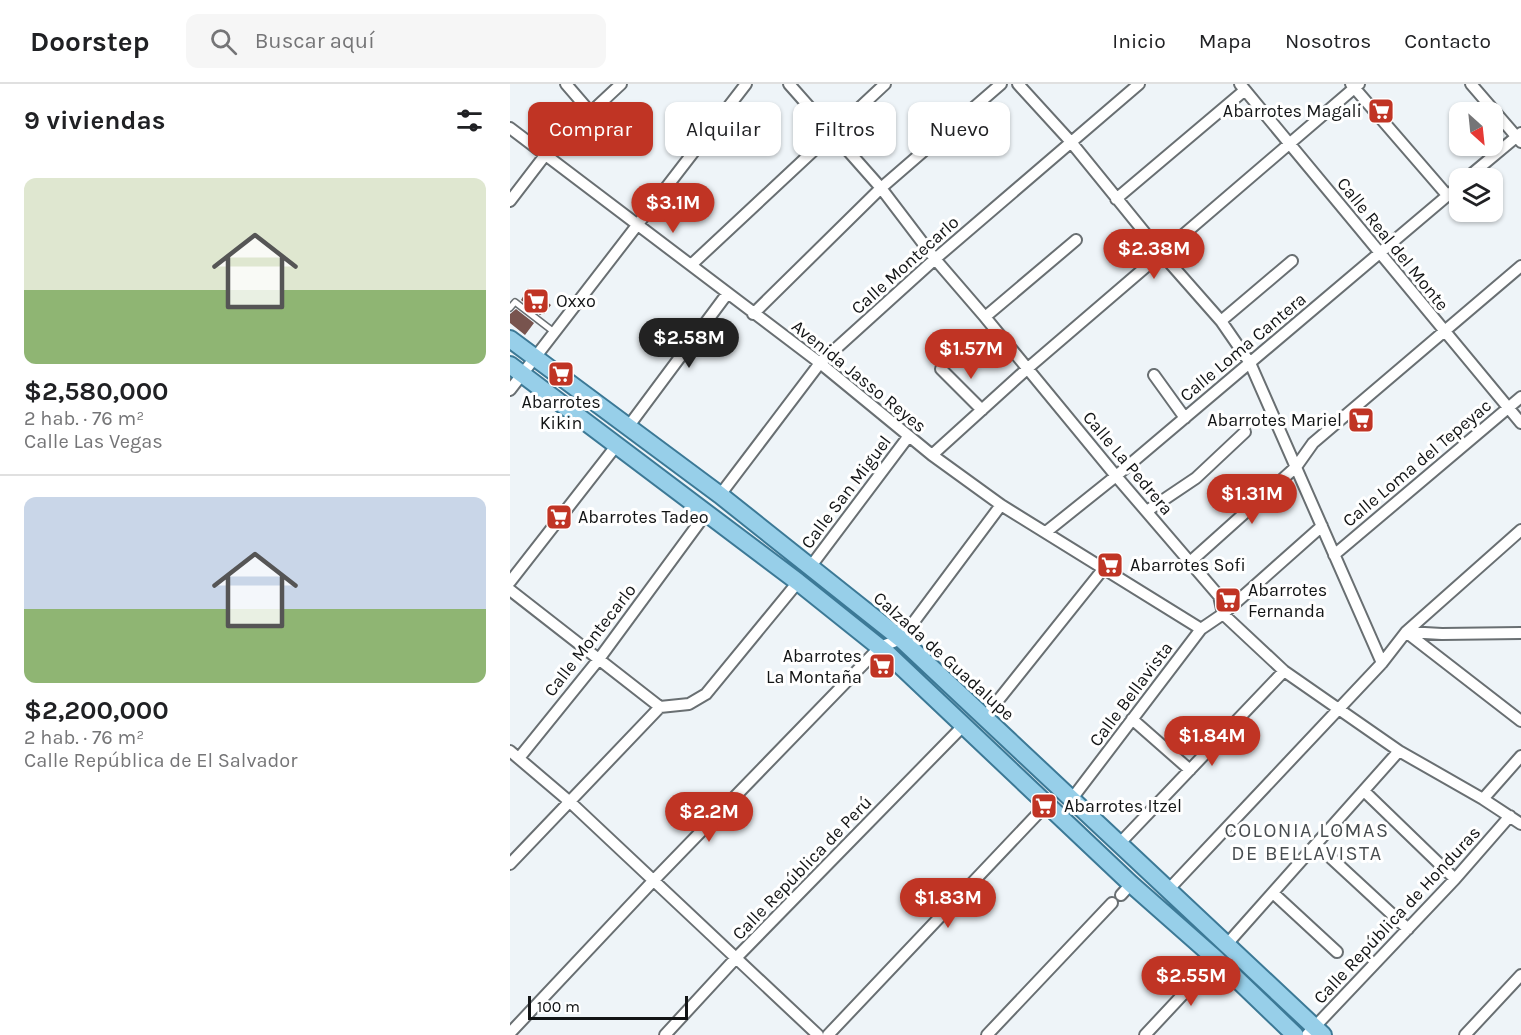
<!DOCTYPE html>
<html lang="es">
<head>
<meta charset="utf-8">
<style>
  :root { --surface:#fff; --page:#f6f6f6; --text:#202124; --muted:#757577; --line:#e0e0e0; --accent:#c03424 }
  body { margin:0; font-family:Karla,sans-serif; background:var(--page); color:var(--text); height:100vh; display:flex; flex-direction:column; font-size:22px; white-space:nowrap }
  * { box-sizing:border-box; margin:0 }
  p { font-size:20px; color:var(--muted) }
  .icon { flex:none; width:33px; height:33px; fill:none; stroke:currentColor; stroke-width:2; stroke-linecap:round; stroke-linejoin:round }
  .map { position:relative; flex:1; overflow:hidden }
  .sheet { display:flex; flex-direction:column; background:var(--surface); width:510px }
  .sheet>* { flex:none }
  .banner { position:absolute; left:18px; top:18px; width:570px; height:54px; display:flex; gap:12px }
  .needle { width:39px; rotate:153deg }
  .controls { position:absolute; left:939px; top:18px; display:grid; gap:12px }
  .controls a { display:grid; place-items:center; width:54px; height:54px; border-radius:12px; background:var(--surface); box-shadow:0 2px 4px #0004; font-size:30px }
  .scale { position:absolute; left:18px; bottom:15px; width:160px; box-sizing:border-box; padding-left:6px; border:3px solid #121415; border-top:0; font-size:16px; line-height:21px; white-space:nowrap; color:#121415; -webkit-text-stroke:4px #fff; paint-order:stroke }
  .price { position:absolute; translate:-50% -51px; padding:0 14px; border-radius:21px; background:var(--accent); color:#fff; font-size:20px; line-height:39px; filter:drop-shadow(0 2px 3px #0008) }
  .price::after { content:''; position:absolute; left:50%; top:36px; width:18px; height:14px; margin-left:-9px; background:inherit; clip-path:polygon(0 0,100% 0,50% 100%) }
  .price.current { background:#222; color:#fff }
  ul { padding:0; list-style:none }
  li { display:grid; align-content:center; gap:12px; height:318px; padding:0 24px }
  li+li { border-top:2px solid var(--line) }
  li span { display:grid; place-items:center; height:186px; border-radius:12px; color:#555 }
  li>.icon { margin-inline-start:auto }
  span .icon { width:108px; height:108px; fill:#fffc; stroke-width:1 }
  li b { font-size:26px }
  h2 { display:flex; justify-content:space-between; align-items:center; height:72px; padding:0 24px; font-size:26px }
  .chip { padding:0 21px; border-radius:12px; background:var(--surface); box-shadow:0 2px 4px #0004; font-size:21px; line-height:54px }
  .chip.current { background:var(--accent); color:#fff }
  header { display:flex; align-items:center; gap:36px; box-sizing:border-box; height:84px; padding:0 30px; background:var(--surface); border-bottom:2px solid var(--line) }
  header strong { font-size:28px }
  nav { display:flex; gap:33px; margin-inline-start:auto; font-size:21px }
  .search { width:420px; height:54px; background:var(--page); display:flex; align-items:center; gap:15px; box-sizing:border-box; padding:0 21px; border-radius:12px; color:var(--muted); font-size:22px }
  main { display:flex; flex:1; min-height:0 }
  .map>svg:first-child { display:block }
</style>
</head>
<body>
<header>
<strong>Doorstep</strong>
<div class="search"><svg class="icon" aria-label="search" viewBox="0 0 24 24"><circle cx="10" cy="10" r="6"/><path d="M15 15l6 6"/></svg>Buscar aquí</div>
<nav><a>Inicio</a><a>Mapa</a><a>Nosotros</a><a>Contacto</a></nav>
</header>
<main>
<section class="sheet">
<h2>9 viviendas<svg class="icon" aria-label="filters" viewBox="0 0 24 24"><path d="M4 7h16M4 17h16"/><circle cx="9" cy="7" r="2"/><circle cx="15" cy="17" r="2"/></svg></h2>
<ul>
<li><span style="background:linear-gradient(#dfe7d0 60%,#8fb573 0)"><svg class="icon" aria-label="home" viewBox="0 0 24 24"><path d="M3 11l9-7 9 7M6 9v11h12V9"/></svg></span><div><b>$2,580,000</b><p>2 hab. · 76 m²</p><p>Calle Las Vegas</p></div></li>
<li><span style="background:linear-gradient(#c9d6e8 60%,#8fb573 0)"><svg class="icon" aria-label="home" viewBox="0 0 24 24"><path d="M3 11l9-7 9 7M6 9v11h12V9"/></svg></span><div><b>$2,200,000</b><p>2 hab. · 76 m²</p><p>Calle República de El Salvador</p></div></li>
</ul>
</section>
<div class="map">
<svg width="1011" height="951" viewBox="0 0 1011 951">
  <rect width="100%" height="100%" fill="#eef4f8"/>
  <path fill="#78544e" d="M18 204 41 221 34 230 33 229 30 231 11 216Z
    M6 225 24 239 15 251 0 239V230Z"/>
  <g fill="none" stroke-linecap="round" stroke-linejoin="round">
    <defs>
      <path id="lane" d="M0 224 5 218 44 248"/>
      <path id="street" d="M56 0 81 29
        M279 0 371 104 425 175 475 233 606 392 709 512 713 530 774 587 889 667 973 715 1011 740
        M508 0 561 58 652 170 711 237 740 279 872 579
        M730 0 1011 339
        M841 0 937 111
        M961 0 1011 58
        M0 44 310 279 422 371 491 421 691 545
        M957 94 1011 49
        M606 115 735 6
        M0 117 36 70 111 0
        M181 181 375 0
        M243 230 371 104 491 0
        M475 233 566 156
        M711 237 782 177
        M431 285 472 326
        M644 291 675 334
        M0 306 236 0
        M118 343 217 210
        M422 371 518 284 849 0
        M210 411 310 279 425 175 629 0
        M637 427 686 394 735 348
        M536 448 606 392 950 101
        M824 471 1011 313
        M680 478 786 383 803 359 1011 182
        M301 482 398 353
        M0 498 106 362
        M0 506 150 623
        M896 548 1011 637
        M897 548 932 550 1011 549
        M474 634 594 484
        M622 635 680 686
        M0 667 60 718 308 951
        M9 674 89 575 197 428
        M854 707 945 795
        M973 715 1011 672
        M561 716 691 545 713 530 812 442
        M610 759 774 587
        M807 761 898 845
        M0 780 150 623 179 620 196 610 288 498
        M659 805 872 579 896 548 1011 446
        M763 809 827 868
        M611 811 621 800
        M718 859 889 667
        M0 949 144 796 370 563 391 555 491 421
        M155 951 226 874 454 641
        M318 951 537 720
        M477 951 602 819
        M635 951 706 875
        M797 951 945 795 1000 732
        M955 951 1011 891"/>
      <path id="primary" d="M0 255 210 411 391 555 813 951
        M0 281 288 498 378 570 621 800 706 875 785 951"/>
    </defs>
    <use href="#lane" stroke="#696f72" stroke-width="8"/>
    <use href="#street" stroke="#696f72" stroke-width="14"/>
    <use href="#primary" stroke="#3c7996" stroke-width="20"/>
    <use href="#lane" stroke="#fff" stroke-width="5"/>
    <use href="#street" stroke="#fff" stroke-width="10"/>
    <use href="#primary" stroke="#97cfe9" stroke-width="16"/>
  </g>
  <defs>
    <symbol id="supermarket-square" viewBox="-11 -11 22 22"><rect x="-9" y="-9" width="18" height="18" rx="4" fill="#c03424" stroke="#fff"/><path d="M-6-5.5h2.5l.6 2H6L4.5 2H-2.5L-4.4-4H-6ZM-1.5 3.2a1.3 1.3 0 1 0 .1 0ZM3 3.2a1.3 1.3 0 1 0 .1 0Z" fill="#fff"/></symbol>
  </defs>
  <g fill-rule="evenodd">
    <use href="#supermarket-square" x="856" y="12" width="30" height="30"/>
    <use href="#supermarket-square" x="11" y="202" width="30" height="30"/>
    <use href="#supermarket-square" x="36" y="275" width="30" height="30"/>
    <use href="#supermarket-square" x="836" y="321" width="30" height="30"/>
    <use href="#supermarket-square" x="34" y="418" width="30" height="30"/>
    <use href="#supermarket-square" x="585" y="466" width="30" height="30"/>
    <use href="#supermarket-square" x="703" y="501" width="30" height="30"/>
    <use href="#supermarket-square" x="357" y="567" width="30" height="30"/>
    <use href="#supermarket-square" x="519" y="707" width="30" height="30"/>
  </g>
  <g text-anchor="middle" stroke-width="6" stroke-linejoin="round" paint-order="stroke">
    <g font-size="18" fill="#121415" stroke="#fff" text-anchor="start">
      <text x="852" y="33" text-anchor="end">Abarrotes Magali</text>
      <text x="46" y="223">Oxxo</text>
      <text x="51" y="324" text-anchor="middle">Abarrotes<tspan x="51" dy="21">Kikin</tspan></text>
      <text x="832" y="342" text-anchor="end">Abarrotes Mariel</text>
      <text x="68" y="439">Abarrotes Tadeo</text>
      <text x="620" y="487">Abarrotes Sofi</text>
      <text x="738" y="512">Abarrotes<tspan x="738" dy="21">Fernanda</tspan></text>
      <text x="352" y="578" text-anchor="end">Abarrotes<tspan x="352" dy="21">La Montaña</tspan></text>
      <text x="554" y="728">Abarrotes Itzel</text>
    </g>
    <g font-size="18" fill="#121415" stroke="#fff">
      <text transform="translate(883 160) rotate(51)" y="6">Calle Real del Monte</text>
      <text transform="translate(395 181) rotate(-42)" y="6">Calle Montecarlo</text>
      <text transform="translate(733 263) rotate(-40)" y="6">Calle Loma Cantera</text>
      <text transform="translate(349 292) rotate(39)" y="6">Avenida Jasso Reyes</text>
      <text transform="translate(618 379) rotate(50)" y="6">Calle La Pedrera</text>
      <text transform="translate(907 379) rotate(-40)" y="6">Calle Loma del Tepeyac</text>
      <text transform="translate(336 408) rotate(-53)" y="6">Calle San Miguel</text>
      <text transform="translate(80 556) rotate(-52)" y="6">Calle Montecarlo</text>
      <text transform="translate(434 572) rotate(42)" y="6">Calzada de Guadalupe</text>
      <text transform="translate(621 610) rotate(-53)" y="6">Calle Bellavista</text>
      <text transform="translate(292 784) rotate(-46)" y="6">Calle República de Perú</text>
      <text transform="translate(887 831) rotate(-47)" y="6">Calle República de Honduras</text>
    </g>
    <g font-size="20" letter-spacing="1.5" fill="#484d50" stroke="#fff">
      <text x="797" y="753">COLONIA LOMAS<tspan x="797" dy="23">DE BELLAVISTA</tspan></text>
    </g>
  </g>
</svg>
<div class="controls">
<a><svg class="needle" viewBox="-14 -14 28 28"><path d="M0-13l5 13h-10z" fill="#e53935"/><path d="M0 13l5-13h-10z" fill="#757577"/></svg></a>
<a><svg class="icon" aria-label="layers" viewBox="0 0 24 24"><path d="M12 4l9 5-9 5-9-5zM3 14l9 5 9-5"/></svg></a>
</div>
<div class="scale">100 m</div>
<b class="price" style="left:163px;top:150px">$3.1M</b>
<b class="price" style="left:644px;top:196px">$2.38M</b>
<b class="price current" style="left:179px;top:285px">$2.58M</b>
<b class="price" style="left:461px;top:296px">$1.57M</b>
<b class="price" style="left:742px;top:441px">$1.31M</b>
<b class="price" style="left:702px;top:683px">$1.84M</b>
<b class="price" style="left:199px;top:759px">$2.2M</b>
<b class="price" style="left:438px;top:845px">$1.83M</b>
<b class="price" style="left:681px;top:923px">$2.55M</b>
<div class="banner">
<a class="chip current">Comprar</a>
<a class="chip">Alquilar</a>
<a class="chip">Filtros</a>
<a class="chip">Nuevo</a>
</div>
</div>
</main>
</body>
</html>
